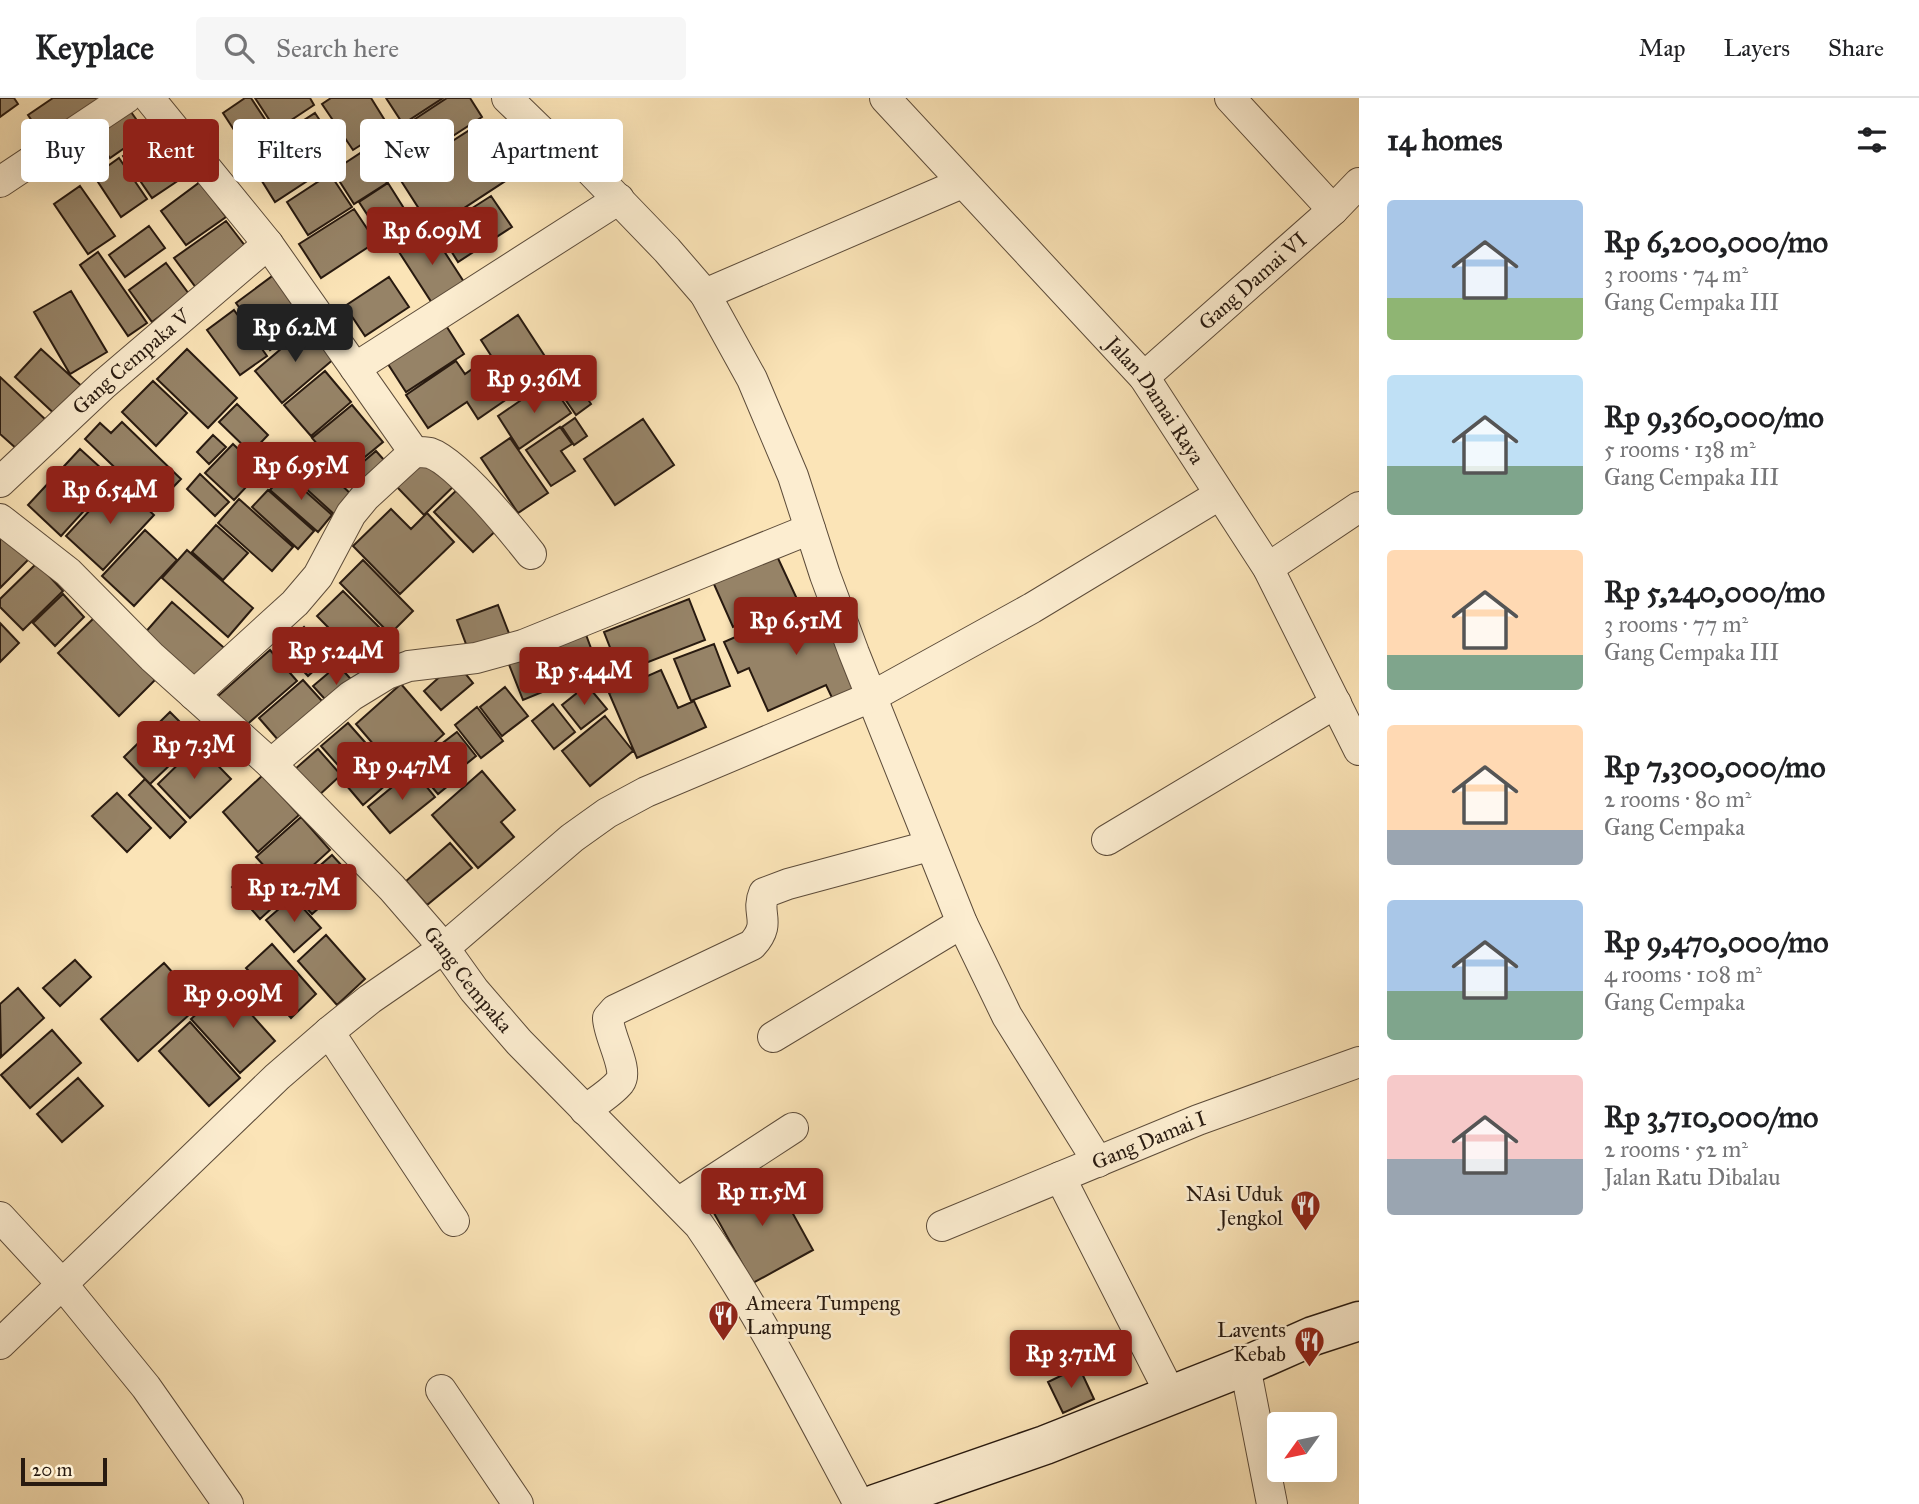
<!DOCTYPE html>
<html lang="en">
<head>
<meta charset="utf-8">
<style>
  :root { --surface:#fff; --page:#f6f6f6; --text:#202124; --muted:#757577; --line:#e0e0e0; --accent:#8f2418 }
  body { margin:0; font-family:"IM FELL Great Primer",serif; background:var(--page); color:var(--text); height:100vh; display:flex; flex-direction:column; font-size:26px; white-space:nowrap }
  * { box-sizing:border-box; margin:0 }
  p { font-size:23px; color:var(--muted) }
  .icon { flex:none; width:38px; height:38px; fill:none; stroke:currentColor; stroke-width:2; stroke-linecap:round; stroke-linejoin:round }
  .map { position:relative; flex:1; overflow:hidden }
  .drawer { display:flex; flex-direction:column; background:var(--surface); width:560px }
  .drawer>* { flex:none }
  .top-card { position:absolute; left:21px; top:21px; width:665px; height:63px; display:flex; gap:14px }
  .needle { width:46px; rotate:237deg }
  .buttons { position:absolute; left:1267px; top:1314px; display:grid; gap:14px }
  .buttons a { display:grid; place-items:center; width:70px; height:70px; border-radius:7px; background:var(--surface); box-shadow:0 7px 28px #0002; font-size:35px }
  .scale { position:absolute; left:21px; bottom:18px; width:86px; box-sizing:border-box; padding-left:7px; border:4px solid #281a10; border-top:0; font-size:19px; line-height:24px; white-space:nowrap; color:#281a10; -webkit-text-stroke:5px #fcedd0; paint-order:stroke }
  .price { position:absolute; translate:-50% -60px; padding:0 16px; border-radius:7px; background:var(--accent); color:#fff; font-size:23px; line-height:46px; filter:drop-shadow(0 2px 4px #0008) }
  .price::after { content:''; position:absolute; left:50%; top:42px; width:21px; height:16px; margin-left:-10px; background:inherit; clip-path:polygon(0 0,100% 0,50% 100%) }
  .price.selected { background:#222; color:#fff }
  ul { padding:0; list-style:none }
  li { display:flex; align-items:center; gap:21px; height:175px; padding:0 28px }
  li span { display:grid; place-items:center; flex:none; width:196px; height:140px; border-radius:7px; color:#555 }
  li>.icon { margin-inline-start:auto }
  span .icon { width:84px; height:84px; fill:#fffc; stroke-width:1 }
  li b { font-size:30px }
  h2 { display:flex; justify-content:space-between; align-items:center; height:84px; padding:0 28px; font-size:30px }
  .tag { padding:0 24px; border-radius:7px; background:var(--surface); box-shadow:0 7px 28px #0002; font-size:24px; line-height:63px }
  .tag.selected { background:var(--accent); color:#fff }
  header { display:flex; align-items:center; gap:42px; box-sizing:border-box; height:98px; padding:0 35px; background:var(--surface); border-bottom:2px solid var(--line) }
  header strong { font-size:33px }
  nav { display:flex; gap:38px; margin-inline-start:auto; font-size:24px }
  .search { width:490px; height:63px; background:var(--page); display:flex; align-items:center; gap:18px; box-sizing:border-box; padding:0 24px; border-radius:7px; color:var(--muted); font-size:26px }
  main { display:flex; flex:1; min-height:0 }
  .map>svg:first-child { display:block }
</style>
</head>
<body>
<header>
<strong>Keyplace</strong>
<div class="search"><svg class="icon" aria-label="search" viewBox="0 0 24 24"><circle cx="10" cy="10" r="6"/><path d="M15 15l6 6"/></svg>Search here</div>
<nav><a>Map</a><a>Layers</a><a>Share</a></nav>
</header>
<main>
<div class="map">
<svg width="1359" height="1406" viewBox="0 0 1359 1406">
  <rect width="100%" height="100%" fill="#fbe4b7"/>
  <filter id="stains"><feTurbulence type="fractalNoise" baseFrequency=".00286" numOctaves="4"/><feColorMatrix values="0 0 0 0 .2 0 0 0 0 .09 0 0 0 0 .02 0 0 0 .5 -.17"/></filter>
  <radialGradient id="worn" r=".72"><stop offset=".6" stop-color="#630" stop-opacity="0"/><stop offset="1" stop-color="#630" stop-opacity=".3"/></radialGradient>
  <path fill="#968367" stroke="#281a10" stroke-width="2" d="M0 0H14L18 6 0 19Z
    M53 0H120L49 48 28 17Z
    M245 0H251L274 35 247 52 223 15Z
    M255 0H310L314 7 276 32Z
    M331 0H371L389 29 353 52 322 6Z
    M386 0H443L403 26Z
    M447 0H470L482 19 425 56 406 27Z
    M126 7 146 35 110 60 90 32Z
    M315 15 344 59 275 104 247 59Z
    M479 26 513 78 432 131 398 78Z
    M156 36 185 78 152 100 123 58Z
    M365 52 387 85 354 106 333 73Z
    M119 60 147 101 121 119 94 78Z
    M330 76 352 109 308 137 287 104Z
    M200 84 226 119 186 147 161 113Z
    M388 85 417 131 389 150 359 104Z
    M80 88 115 138 88 156 54 106Z
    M491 98 512 129 458 164 438 132Z
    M354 111 376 144 321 180 299 146Z
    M226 123 249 153 197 191 174 160Z
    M149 128 165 150 125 179 109 157Z
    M431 133 464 184 432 205 399 154Z
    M98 154 147 225 128 238 80 167Z
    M166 165 189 196 152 224 129 192Z
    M275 176 310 224 270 252 236 205Z
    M389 179 409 209 365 238 345 208Z
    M71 193 107 254 70 276 34 214Z
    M234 212 267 258 240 277 207 232Z
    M518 217 548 263 510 287 481 242Z
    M445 226 464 256 406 294 386 263Z
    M308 228 335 260 282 305 255 273Z
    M41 251 86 292 60 321 15 279Z
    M187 251 237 300 208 330 157 281Z
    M456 263 465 276 482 264 507 301 478 321 467 304 428 330 406 297Z
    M325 273 351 304 311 338 284 307Z
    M0 279 46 322 18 352 0 336Z
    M153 283 187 315 156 348 122 314Z
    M549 283 571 315 519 351 498 318Z
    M581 291 591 306 576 317 565 301Z
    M237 306 268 337 251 355 219 324Z
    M352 307 383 344 343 377 312 340Z
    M575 320 587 338 574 347 562 329Z
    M643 321 674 367 615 407 584 361Z
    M122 324 181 381 155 408 85 341 100 325 111 335Z
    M560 329 572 346 561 353 575 373 551 388 526 352Z
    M213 337 226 349 209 366 197 354Z
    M510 340 548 395 518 415 481 360Z
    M233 346 261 373 234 402 205 375Z
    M80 351 113 381 61 438 28 407Z
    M376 353 392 371 364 395 349 376Z
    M310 357 353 398 335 417 291 377Z
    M430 358 457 385 424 417 397 389Z
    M285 375 332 417 318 434 270 392Z
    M200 376 229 404 215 418 187 391Z
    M117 383 154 417 103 472 66 438Z
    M462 387 501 428 473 454 434 414Z
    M268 392 314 433 298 451 252 409Z
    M239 401 293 449 272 473 218 425Z
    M391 411 411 431 427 415 454 444 400 496 353 448Z
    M216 427 248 455 223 482 192 454Z
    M145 432 177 462 134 508 102 478Z
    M0 436 32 458 0 490Z
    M187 452 253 510 228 539 162 480Z
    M776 456 797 501 733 529 713 484Z
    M363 462 413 513 390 536 340 485Z
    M37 465 63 493 23 532 0 509V501Z
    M343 493 395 545 369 571 317 518Z
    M63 496 84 519 55 548 33 525Z
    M689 501 705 542 620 575 604 534Z
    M822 501 864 593 835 606 826 587 768 613 749 570 738 575 724 544Z
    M172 504 230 555 200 588 143 537Z
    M498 507 510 538 469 554 457 522Z
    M95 519 155 582 119 618 58 555Z
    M0 525 19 545 0 564Z
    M304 529 330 558 308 578 282 550Z
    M585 534 602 580 568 593 551 547Z
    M714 546 730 588 691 603 674 561Z
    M548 549 562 586 523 602 508 564Z
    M270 552 297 583 243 630 217 599Z
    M456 564 473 585 441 612 424 593Z
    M338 567 358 589 333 610 313 588Z
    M661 572 678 610 694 603 706 629 637 660 609 595Z
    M303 582 331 613 286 651 259 620Z
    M401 586 444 636 399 676 356 626Z
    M587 587 607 611 581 631 562 607Z
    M505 589 528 618 502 638 480 609Z
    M553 606 575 634 554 651 532 623Z
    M477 609 503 643 481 660 455 627Z
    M170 614 197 641 150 686 124 659Z
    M605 618 633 653 590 688 562 653Z
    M348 625 371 651 344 674 321 648Z
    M457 634 476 658 460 671 440 647Z
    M198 647 231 681 190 720 158 686Z
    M437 649 460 678 438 696 414 668Z
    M318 651 341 677 317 699 294 672Z
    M373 654 395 679 363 707 341 681Z
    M413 672 435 699 390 735 368 709Z
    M482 673 515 712 501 724 514 739 478 770 432 717Z
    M263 677 299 717 258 754 223 714Z
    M145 681 186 724 170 740 129 697Z
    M117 695 151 730 127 754 92 718Z
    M301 719 330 752 286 792 256 759Z
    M450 745 472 770 427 807 406 783Z
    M332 757 353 780 312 816 291 793Z
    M256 767 284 799 260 821 232 789Z
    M293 799 321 830 294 854 266 822Z
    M326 837 365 881 337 907 298 863Z
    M272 846 316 896 291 920 246 870Z
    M75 862 91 879 60 908 43 890Z
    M164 865 201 906 138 963 101 921Z
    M227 889 275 943 240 975 191 921Z
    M18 890 44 920 1 959 0 906Z
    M190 924 240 980 209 1008 159 953Z
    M52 932 81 965 30 1010 1 977Z
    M78 980 103 1008 62 1044 37 1016Z
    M770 1074 813 1152 753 1185 710 1108Z
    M1079 1269 1094 1301 1063 1315 1048 1284Z"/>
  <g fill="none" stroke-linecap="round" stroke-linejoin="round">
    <defs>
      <g id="street">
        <path d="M149 0 268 146 414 354"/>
        <path d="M507 0 544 36 586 68 667 152 705 196 752 281 793 378 825 477 854 555 962 825 1007 918 1098 1064"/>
        <path id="s1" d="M885 0 1144 279 1268 470 1359 652"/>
        <path d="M1230 0 1333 112"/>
        <path d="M0 84 126 0"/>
        <path d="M705 196 962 85"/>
        <path d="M355 270 619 101"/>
        <path id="s2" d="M1144 279 1333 112 1359 85"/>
        <path d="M414 354C419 354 425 354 430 355 457 364 512 432 531 456"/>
        <path id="s3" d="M0 384 103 287 268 146"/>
        <path id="s4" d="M0 421 68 474 152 559 271 666 392 790 444 850 474 892 519 944 699 1127C760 1215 808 1312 859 1406"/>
        <path d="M1268 470 1359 409"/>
        <path d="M194 597 295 505 318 478 351 416 365 399 414 354"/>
        <path d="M271 666 351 598 387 576 409 568 476 560 523 547 810 431"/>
        <path d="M1107 742 1336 605"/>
        <path d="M329 934 454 1123"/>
        <path d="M773 939 962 825"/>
        <path d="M585 1012C596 1004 611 995 620 984 629 972 608 937 608 920L615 912 752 847C773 824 755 816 764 795L788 786 929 748"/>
        <path d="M1060 1079 1171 1297"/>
        <path d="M678 1105 793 1030"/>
        <path d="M0 1119 63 1187 146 1289 228 1406"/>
        <path id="s5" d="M942 1128 1198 1022 1359 964"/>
        <path d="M0 1246 277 979 329 934 370 901 444 850 572 740 607 715 646 694 871 599 1032 510 1219 397"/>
        <path d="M1245 1268 1272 1406"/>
        <path d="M441 1292 518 1406"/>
      </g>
      <path id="secondary" d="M875 1406 1045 1347 1245 1268 1313 1238 1359 1223"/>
    </defs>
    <use href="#street" stroke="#5d4c3a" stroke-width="32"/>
    <use href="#secondary" stroke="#281a10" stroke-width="41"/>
    <use href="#street" stroke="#fcedd0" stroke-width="30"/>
    <use href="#secondary" stroke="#fcedd0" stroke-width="38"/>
  </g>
  <defs>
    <symbol id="restaurant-pin" viewBox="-11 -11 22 30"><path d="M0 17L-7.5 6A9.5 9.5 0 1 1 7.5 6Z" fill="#8f2418" stroke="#fcedd0"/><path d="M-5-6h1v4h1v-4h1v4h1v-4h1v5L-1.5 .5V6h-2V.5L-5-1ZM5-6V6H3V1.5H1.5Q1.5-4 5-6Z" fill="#fff"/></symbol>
  </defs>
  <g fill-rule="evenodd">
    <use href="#restaurant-pin" x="1288" y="1090" width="35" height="47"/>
    <use href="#restaurant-pin" x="706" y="1200" width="35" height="47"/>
    <use href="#restaurant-pin" x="1292" y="1226" width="35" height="47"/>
  </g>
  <g text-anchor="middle" stroke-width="5" stroke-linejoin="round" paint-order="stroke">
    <g font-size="21" fill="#281a10" stroke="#fcedd0">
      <text dy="7" stroke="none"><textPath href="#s2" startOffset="145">Gang Damai VI</textPath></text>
      <text dy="7" stroke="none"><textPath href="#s3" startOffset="178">Gang Cempaka V</textPath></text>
      <text dy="7" stroke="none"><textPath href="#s1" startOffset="406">Jalan Damai Raya</textPath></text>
      <text dy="7" stroke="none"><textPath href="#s4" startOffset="658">Gang Cempaka</textPath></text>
      <text dy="7" stroke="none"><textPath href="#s5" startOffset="224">Gang Damai I</textPath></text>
    </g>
    <g font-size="21" fill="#281a10" stroke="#fcedd0" text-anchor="end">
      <text x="1283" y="1103">NAsi Uduk<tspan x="1283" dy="24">Jengkol</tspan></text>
      <text x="746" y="1212" text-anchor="start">Ameera Tumpeng<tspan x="746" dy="24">Lampung</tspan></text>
      <text x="1286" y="1239">Lavents<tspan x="1286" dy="24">Kebab</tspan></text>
    </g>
  </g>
  <rect width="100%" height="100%" filter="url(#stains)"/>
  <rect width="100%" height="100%" fill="url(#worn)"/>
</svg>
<div class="buttons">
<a><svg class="needle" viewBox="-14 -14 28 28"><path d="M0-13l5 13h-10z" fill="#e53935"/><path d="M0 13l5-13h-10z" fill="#757577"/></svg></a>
</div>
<div class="scale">20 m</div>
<b class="price" style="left:432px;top:169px">Rp 6.09M</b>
<b class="price selected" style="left:295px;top:266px">Rp 6.2M</b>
<b class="price" style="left:534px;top:317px">Rp 9.36M</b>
<b class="price" style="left:301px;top:404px">Rp 6.95M</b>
<b class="price" style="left:110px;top:428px">Rp 6.54M</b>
<b class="price" style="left:796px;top:559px">Rp 6.51M</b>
<b class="price" style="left:336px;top:589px">Rp 5.24M</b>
<b class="price" style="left:584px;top:609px">Rp 5.44M</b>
<b class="price" style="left:194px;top:683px">Rp 7.3M</b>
<b class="price" style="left:402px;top:704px">Rp 9.47M</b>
<b class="price" style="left:294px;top:826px">Rp 12.7M</b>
<b class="price" style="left:233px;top:932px">Rp 9.09M</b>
<b class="price" style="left:762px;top:1130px">Rp 11.5M</b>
<b class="price" style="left:1071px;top:1292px">Rp 3.71M</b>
<div class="top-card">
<a class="tag">Buy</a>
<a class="tag selected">Rent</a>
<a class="tag">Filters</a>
<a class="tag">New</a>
<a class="tag">Apartment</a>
</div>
</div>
<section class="drawer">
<h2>14 homes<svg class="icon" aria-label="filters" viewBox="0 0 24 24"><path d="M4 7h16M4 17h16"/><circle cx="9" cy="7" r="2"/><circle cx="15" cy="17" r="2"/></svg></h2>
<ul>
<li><span style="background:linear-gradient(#a9c7e8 70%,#8fb573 0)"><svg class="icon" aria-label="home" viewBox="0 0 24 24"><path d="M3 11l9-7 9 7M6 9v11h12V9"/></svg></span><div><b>Rp 6,200,000/mo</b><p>3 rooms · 74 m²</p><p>Gang Cempaka III</p></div></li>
<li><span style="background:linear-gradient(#bfe0f5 65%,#7fa58c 0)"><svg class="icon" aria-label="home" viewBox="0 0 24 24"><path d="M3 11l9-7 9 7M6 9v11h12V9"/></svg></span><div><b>Rp 9,360,000/mo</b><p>5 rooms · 138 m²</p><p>Gang Cempaka III</p></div></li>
<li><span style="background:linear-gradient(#ffd9b3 75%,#7fa58c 0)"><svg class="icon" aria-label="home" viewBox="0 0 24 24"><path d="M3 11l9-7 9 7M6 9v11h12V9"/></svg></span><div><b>Rp 5,240,000/mo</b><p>3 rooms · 77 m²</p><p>Gang Cempaka III</p></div></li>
<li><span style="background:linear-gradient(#ffd9b3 75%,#9aa5b1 0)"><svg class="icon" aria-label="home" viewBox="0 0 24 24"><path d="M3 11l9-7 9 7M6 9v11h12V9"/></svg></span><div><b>Rp 7,300,000/mo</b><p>2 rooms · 80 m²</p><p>Gang Cempaka</p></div></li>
<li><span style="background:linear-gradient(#a9c7e8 65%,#7fa58c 0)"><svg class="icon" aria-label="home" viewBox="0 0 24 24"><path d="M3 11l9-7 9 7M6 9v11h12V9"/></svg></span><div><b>Rp 9,470,000/mo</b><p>4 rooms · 108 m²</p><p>Gang Cempaka</p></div></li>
<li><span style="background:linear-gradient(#f6c9c9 60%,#9aa5b1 0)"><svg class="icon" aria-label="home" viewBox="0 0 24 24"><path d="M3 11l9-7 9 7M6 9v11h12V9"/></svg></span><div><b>Rp 3,710,000/mo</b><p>2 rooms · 52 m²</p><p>Jalan Ratu Dibalau</p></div></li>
</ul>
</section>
</main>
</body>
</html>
